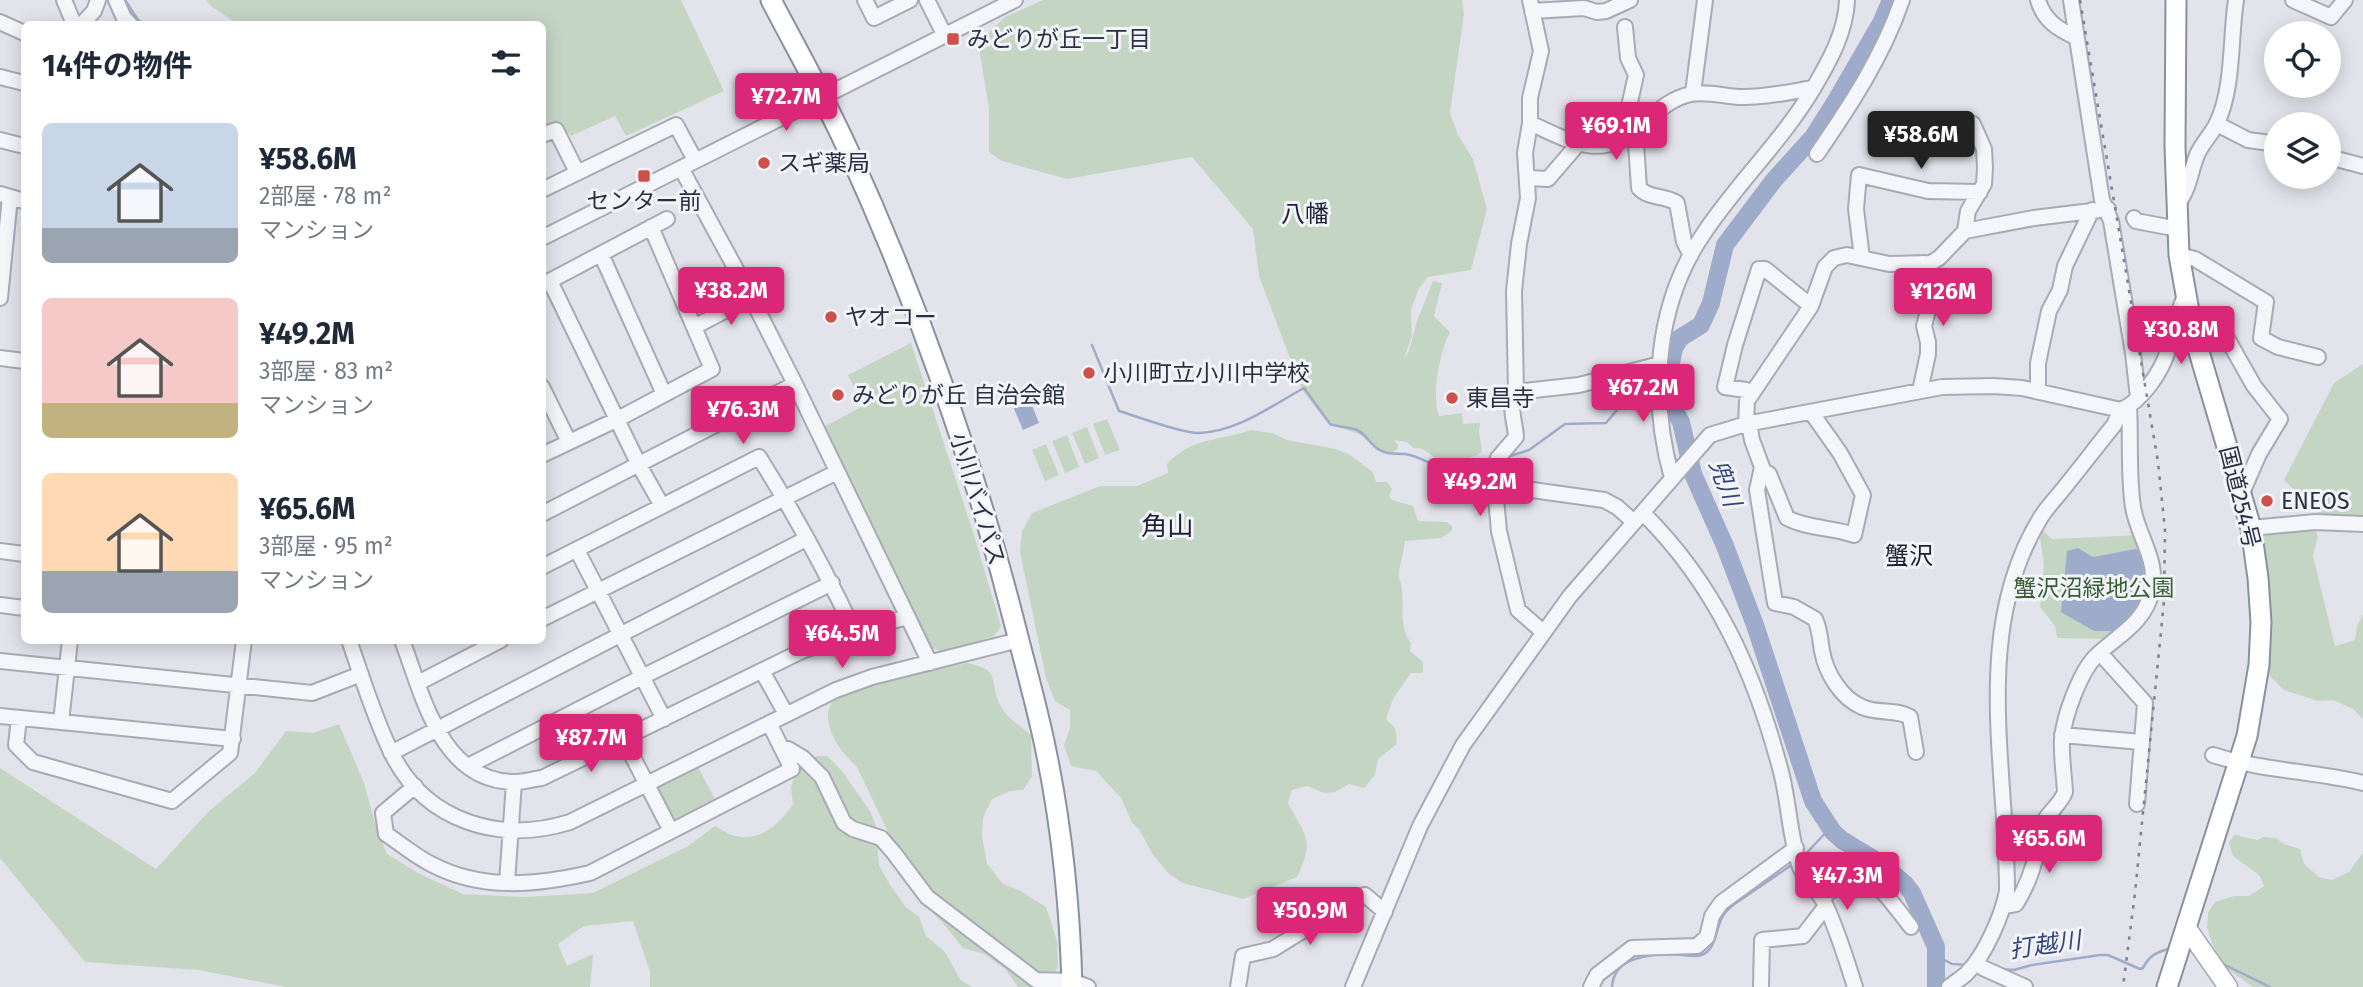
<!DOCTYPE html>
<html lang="ja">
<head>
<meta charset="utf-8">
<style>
  :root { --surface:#fff; --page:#f6f6f7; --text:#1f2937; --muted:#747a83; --accent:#db2777 }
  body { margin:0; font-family:"Fira Sans","Noto Sans JP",sans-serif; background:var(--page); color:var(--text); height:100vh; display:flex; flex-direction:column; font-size:26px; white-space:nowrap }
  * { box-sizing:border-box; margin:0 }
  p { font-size:23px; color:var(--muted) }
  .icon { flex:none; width:38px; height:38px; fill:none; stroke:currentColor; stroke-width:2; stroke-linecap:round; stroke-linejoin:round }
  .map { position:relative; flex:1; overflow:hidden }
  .details { position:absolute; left:21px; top:21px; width:525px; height:623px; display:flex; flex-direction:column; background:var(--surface); border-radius:10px; box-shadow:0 4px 18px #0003 }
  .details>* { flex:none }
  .tools { position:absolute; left:2264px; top:21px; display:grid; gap:14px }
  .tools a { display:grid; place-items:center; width:77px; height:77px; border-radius:50%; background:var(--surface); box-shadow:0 4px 18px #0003; font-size:35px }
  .price { position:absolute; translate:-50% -60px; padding:0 16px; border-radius:7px; background:var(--accent); color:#fff; font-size:23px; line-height:46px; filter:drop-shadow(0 2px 4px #0008) }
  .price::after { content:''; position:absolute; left:50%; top:42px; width:21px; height:16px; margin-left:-10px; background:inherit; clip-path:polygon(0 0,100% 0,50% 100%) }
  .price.on { background:#222; color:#fff }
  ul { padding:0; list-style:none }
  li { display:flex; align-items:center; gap:21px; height:175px; padding:0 21px }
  li span { display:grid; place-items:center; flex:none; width:196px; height:140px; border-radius:10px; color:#555 }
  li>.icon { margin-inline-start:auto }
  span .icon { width:84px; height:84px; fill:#fffc; stroke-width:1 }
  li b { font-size:30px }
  h2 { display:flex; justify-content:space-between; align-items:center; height:84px; padding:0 21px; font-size:30px }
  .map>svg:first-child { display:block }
</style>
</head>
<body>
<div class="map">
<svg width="2363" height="987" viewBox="0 0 2363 987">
  <rect width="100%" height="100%" fill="#e3e4eb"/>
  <path fill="#c5d5c4" d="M206 0H681L724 91 626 136 615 116 571 136 560 126 543 132 542 24H238L212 7Z
    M1043 0H1462L1464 14 1450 113 1458 135 1473 159 1487 209 1471 270 1428 277 1419 288 1411 310 1412 336 1404 359 1409 351 1417 321 1433 281 1442 283 1434 316 1450 332C1440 352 1431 394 1439 416L1462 413 1463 424 1480 423 1479 431 1482 452C1469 459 1452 466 1438 459 1427 454 1428 448 1413 448L1407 442 1394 440 1398 445V448L1392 453 1378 451 1361 435 1336 426 1324 418 1302 390 1259 276 1253 229 1192 157 1067 179 1002 161 989 152V109L978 42 1005 17Z
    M911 343 973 532 1001 626 994 636 943 652 931 648 822 428 863 406 848 375Z
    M2363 364V519L2321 516 2284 480 2334 383Z
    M1107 419 1120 450 1105 455 1093 424Z
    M1087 427 1099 458 1085 464 1072 433Z
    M1251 430 1272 433 1287 440 1336 449 1350 455 1373 472 1376 482H1387L1392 489 1389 496 1392 500 1413 506 1418 521 1447 522 1452 526V531L1441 538 1405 541C1404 552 1400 563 1399 573 1398 578 1402 585 1402 589 1404 608 1399 627 1411 643L1410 651 1423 662V673H1411L1393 699 1386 719 1395 728 1397 744 1378 759 1375 775 1364 788 1349 784 1335 792 1324 793 1307 786 1292 790 1288 803C1306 838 1315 838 1297 877L1243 899 1183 883 1169 874 1153 855 1139 829 1132 823 1121 798 1096 771 1071 766 1064 745 1070 728V710L1055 701 1046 678 1020 552 1022 531 1032 513 1100 486H1137L1168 473 1167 464C1192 437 1219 441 1251 430Z
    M1067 435 1079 467 1065 473 1052 441Z
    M1046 444 1059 475 1045 481 1032 450Z
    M2041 528 2052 539 2139 535 2148 559 2143 608 2108 639 2057 638 2055 626 2040 607 2044 565 2039 530Z
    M2315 530 2318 536 2313 556 2335 646 2355 640 2357 626 2363 614V719L2353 709 2333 700 2318 701 2284 690 2270 676 2262 545 2264 536 2285 531Z
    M967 663C1004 670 987 682 1002 708 1007 718 1022 727 1031 735L1032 777 1023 790 1010 791 992 799 983 818 982 836 987 864 1003 884 1019 890 1046 907 1057 941 1058 967 1046 987H1018L1005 969 984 954 963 948 942 922 921 901 857 767C842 753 827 735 828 713 829 708 832 701 834 697L855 689Z
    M339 724 364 783 374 820 387 854 418 873 463 894 524 897 593 893 688 846 715 826C721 829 729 835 736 836 762 842 779 823 793 805L791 787 797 768 817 756H827L842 771 870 811 876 826 879 865 890 885 906 907 919 917 926 936 945 952 960 979 972 987H650V972L633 921 584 926 558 944 567 966 593 954 590 987H286L199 970 85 962 0 858V768L156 869 208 812 255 773 286 731 313 733Z
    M698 767 717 803 675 824 656 793 658 787Z
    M2234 835 2258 840 2263 837 2276 838 2284 844 2300 849 2304 864 2319 877 2332 880 2349 872 2363 853V987H2253L2226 968 2213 946 2207 928 2208 913 2215 902 2234 896H2249L2264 886 2259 875 2233 856 2229 843Z"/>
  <path fill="#9eabca" d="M1026 390 1039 423 1023 430 1009 397Z
    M2078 548 2093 557 2136 549 2143 555C2145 594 2145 604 2116 631H2094L2061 612 2067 551Z"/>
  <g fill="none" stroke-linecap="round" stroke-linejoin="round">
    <path stroke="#9eabca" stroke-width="2.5" d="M125 0 138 20 144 24
      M153 24 191 23 195 24
      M1092 345 1119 411C1136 416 1183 434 1199 433 1237 432 1271 406 1304 388L1330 424C1339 427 1349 427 1357 430 1366 434 1370 444 1378 449 1387 455 1395 453 1405 454 1431 458 1445 481 1473 464L1484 470
      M1501 469 1510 456 1529 450 1565 424 1606 423 1622 404 1621 380
      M1801 859 1830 828
      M1668 954C1677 954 1687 956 1696 956 1717 954 1714 932 1722 918 1724 912 1729 909 1733 905L1793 864
      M1937 956 1952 964 1969 965
      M2219 962 2270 987
      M2000 969 2014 970 2032 965 2100 955H2108L2140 969 2143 968C2149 956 2156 952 2169 949
      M1612 987C1614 960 1638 957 1661 954"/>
    <path stroke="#9eabca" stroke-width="18" d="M1891 0 1881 23 1837 99 1813 137 1774 180 1725 245 1711 303 1701 325 1680 338 1674 348 1671 363V404L1681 422 1693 474 1725 546 1755 625 1813 801 1833 832 1842 840 1880 863 1905 884 1912 893 1936 947V987"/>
    <defs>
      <path id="minor" d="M64 0 74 24
        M116 0 124 18 130 24
        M865 0 874 18 910 0
        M927 0 945 36
        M1530 0 1541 51 1530 98V123L1525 153 1528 198 1519 244 1514 291 1516 392C1508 406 1515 421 1516 437L1498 458 1495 466 1494 478 1499 531 1518 610 1543 632
        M2038 0C2044 21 2058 29 2077 38
        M2071 0 2102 200 2111 221 2133 353 2138 398
        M2293 0 2331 17 2345 0
        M1532 11 1584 8 1597 12 1606 11 1630 0
        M0 22 24 33
        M82 24 94 11 98 0
        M1625 27 1628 58 1636 75 1630 102 1631 109 1639 129
        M0 77 24 83
        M1693 93 1705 0
        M1530 123C1575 144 1605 162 1646 122 1660 109 1672 98 1691 94 1706 91 1723 96 1739 97 1763 98 1789 92 1813 88
        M2217 124 2248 140 2277 144
        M1632 134 1636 143 1639 188C1649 199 1665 195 1677 203L1684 242 1691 255
        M542 135 556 130 577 172
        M0 140 24 146
        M1817 154C1850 106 1883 56 1902 0
        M2329 157 2363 166
        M681 168 751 297 795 384 930 663
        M1528 178 1548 179 1578 144
        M542 190 676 125 695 160
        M0 194 24 201
        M2177 205C2189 190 2190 173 2197 155 2202 143 2212 134 2217 123 2234 87 2230 38 2236 0
        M2134 218 2136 221 2178 229
        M1965 231 1968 211 1984 184 1985 168 1984 149 1973 124
        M542 238 1015 0
        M601 254 664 394
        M2179 255 2195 259 2266 302 2261 338 2278 347 2318 357
        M1862 258 1856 209 1859 175 1928 191 1980 192
        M550 281 639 465 662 506
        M542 285 667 219
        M0 298 10 197
        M2187 308 2228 340 2254 386 2280 419 2259 454 2242 493
        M694 327 751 297
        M0 358 24 361
        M542 387 569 442
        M1920 391 1928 354V342L1924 326 1930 303 1923 263
        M2038 391V363L2049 311 2060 290 2065 266 2092 210
        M1516 392 1579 385 1660 364
        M1751 394 1746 390 1725 387 1735 345 1759 269H1765L1811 306
        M1749 423 1752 440 1762 467 1757 490 1775 603 1794 607 1815 619C1820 629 1820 640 1822 651 1826 673 1841 698 1862 707 1877 714 1897 709 1910 717L1916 752
        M1746 424 1747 401 1811 306 1825 267 1834 258 1847 255 1889 264 1931 263 1939 258 1965 231 2034 218 2108 209
        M542 455 618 419 712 369 651 227
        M1762 470 1769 474 1787 518C1808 529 1831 527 1854 535L1863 495 1840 453 1811 412
        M1672 478C1649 397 1655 304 1704 233 1738 182 1782 141 1813 89 1829 62 1846 32 1847 0
        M1494 488 1525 489 1604 500 1617 507 1634 522
        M1643 513C1715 584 1754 671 1780 768 1789 800 1789 835 1800 867 1805 880 1817 889 1824 902 1837 928 1846 959 1855 987
        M542 514 795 384
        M2251 528 2315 522 2363 524
        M577 550 664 719
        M0 551 24 554
        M542 567 759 457C794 513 826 571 854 631
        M0 605 24 608
        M542 619 837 472
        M349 640C362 677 374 717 391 752 425 822 500 844 570 822L836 690 872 677 1019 640
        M402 640C423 696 441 782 515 782 524 782 533 779 542 778L802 651 854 631 908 617
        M2100 653 2145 703 2137 804
        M0 661 312 693 361 674
        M762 671 786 714
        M418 683 501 640
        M0 716 233 739
        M19 718 16 745 33 762 172 801 230 753 244 640
        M61 722 70 640
        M2062 735 2141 742
        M624 740 671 831
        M783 751 788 749 803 758 822 777 844 823 853 829 881 838 894 853 927 897 1036 980 1072 981 1088 987
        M391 753 806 539
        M2213 755C2262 771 2314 771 2363 783
        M468 766 642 677 832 583
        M415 786 383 813 386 834C401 844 415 856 431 864 482 891 537 885 590 873L792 769 769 723
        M507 883 514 782
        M1822 899 1844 878 1857 873C1880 883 1896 908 1911 927
        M2004 906 2016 904C2026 888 2033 870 2037 851 2038 844 2037 836 2040 829 2045 814 2060 806 2065 792 2064 774 2061 756 2062 739 2064 716 2080 672 2096 656 2117 636 2144 623 2151 594 2160 561 2138 538 2133 507 2128 474 2131 440 2129 406
        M1976 963 1983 968 2025 987
        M1238 987 1243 956 1273 949 1357 897 1365 895 1385 912
        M1353 987 1420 826 1463 745 1570 596 1710 435 1746 424 1942 387 1993 386 2022 388 2121 410C2142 401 2162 371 2168 350 2174 331 2177 313 2185 296
        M1591 987 1597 975 1632 948 1697 946 1707 937 1712 916 1721 903 1796 848
        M1761 987 1762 940 1803 936 1826 906
        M1949 987C1955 982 1962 978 1967 973 1985 955 2002 916 2007 891 2007 766 1971 630 2041 517 2048 506 2057 497 2064 488 2081 467 2097 446 2114 425L2121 410"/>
      <path id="major" d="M2186 927 2228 987"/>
      <path id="highway" d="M771 0C797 50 825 99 848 150 918 303 976 470 1017 633 1027 672 1038 711 1046 751 1062 828 1070 908 1072 987
        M2167 987 2247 736 2259 665 2261 622 2258 578 2251 528 2192 328 2179 255 2175 146 2176 0"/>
    </defs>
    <use href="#minor" stroke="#a8aab5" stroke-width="18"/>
    <use href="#major" stroke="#a2a6b6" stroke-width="21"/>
    <use href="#highway" stroke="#8a8fa1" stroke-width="23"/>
    <use href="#minor" stroke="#f5f6f9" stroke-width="14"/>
    <use href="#major" stroke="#fff" stroke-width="18"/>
    <use href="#highway" stroke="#fff" stroke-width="19"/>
    <path stroke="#7c8094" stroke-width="2.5" stroke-dasharray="3.5 7" stroke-linecap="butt" d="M2080 0 2158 462 2165 530 2164 601 2135 893 2123 987"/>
  </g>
  <g fill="#cd514a" stroke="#f2f4f8" stroke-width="2.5">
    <rect x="946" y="32" width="14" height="14" rx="3.5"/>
    <circle cx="764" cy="163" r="7"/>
    <rect x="637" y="169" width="14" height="14" rx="3.5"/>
    <circle cx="831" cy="317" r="7"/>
    <circle cx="1089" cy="373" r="7"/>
    <circle cx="838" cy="395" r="7"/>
    <circle cx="1452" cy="398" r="7"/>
    <circle cx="2267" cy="501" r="7"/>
  </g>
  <g text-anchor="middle" stroke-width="6" stroke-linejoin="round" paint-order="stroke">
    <g font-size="23" fill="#2b2f43" stroke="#f2f4f8" text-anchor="start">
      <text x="967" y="47">みどりが丘一丁目</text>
      <text x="778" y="171">スギ薬局</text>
      <text x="644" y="209" text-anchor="middle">センター前</text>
      <text x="845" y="325">ヤオコー</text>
      <text x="1103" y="381">小川町立小川中学校</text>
      <text x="852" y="403">みどりが丘 自治会館</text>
      <text x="1466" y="406">東昌寺</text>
      <text x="2281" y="509">ENEOS</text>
    </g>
    <g font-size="23" fill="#2b2f43" stroke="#f2f4f8">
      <text transform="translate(2240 497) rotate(76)" y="8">国道254号</text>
      <text transform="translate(978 499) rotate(73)" y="8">小川バイパス</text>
    </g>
    <g font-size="23" fill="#385e38" stroke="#f2f4f8">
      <text x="2094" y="596">蟹沢沼緑地公園</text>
    </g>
    <g font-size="24" fill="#1d2034" stroke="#f2f4f8">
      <text x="1305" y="222">八幡</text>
      <text x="1909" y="564">蟹沢</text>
    </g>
    <g font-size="24" font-style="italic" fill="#354577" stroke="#f2f4f8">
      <text transform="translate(1725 483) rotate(70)" y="8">兜川</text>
      <text transform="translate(2045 945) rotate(-8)" y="8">打越川</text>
    </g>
    <g font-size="26" fill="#1d2034" stroke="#f2f4f8">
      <text x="1167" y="535">角山</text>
    </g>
  </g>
</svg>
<div class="tools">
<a><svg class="icon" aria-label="locate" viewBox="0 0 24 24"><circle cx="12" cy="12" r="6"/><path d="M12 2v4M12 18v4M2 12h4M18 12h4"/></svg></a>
<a><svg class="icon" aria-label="layers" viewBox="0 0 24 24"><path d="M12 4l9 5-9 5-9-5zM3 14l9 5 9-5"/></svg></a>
</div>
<b class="price" style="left:786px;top:133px">¥72.7M</b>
<b class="price" style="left:1616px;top:162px">¥69.1M</b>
<b class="price on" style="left:1921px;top:171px">¥58.6M</b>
<b class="price" style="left:731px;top:327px">¥38.2M</b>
<b class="price" style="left:1943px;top:328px">¥126M</b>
<b class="price" style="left:2181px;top:366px">¥30.8M</b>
<b class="price" style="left:1643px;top:424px">¥67.2M</b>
<b class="price" style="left:743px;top:446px">¥76.3M</b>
<b class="price" style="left:1480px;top:518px">¥49.2M</b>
<b class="price" style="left:842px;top:670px">¥64.5M</b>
<b class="price" style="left:591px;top:774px">¥87.7M</b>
<b class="price" style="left:2049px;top:875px">¥65.6M</b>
<b class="price" style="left:1847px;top:912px">¥47.3M</b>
<b class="price" style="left:1310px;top:947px">¥50.9M</b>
<section class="details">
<h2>14件の物件<svg class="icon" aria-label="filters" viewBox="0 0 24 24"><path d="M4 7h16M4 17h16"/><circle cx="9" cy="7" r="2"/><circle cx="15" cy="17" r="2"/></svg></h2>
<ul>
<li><span style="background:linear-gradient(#c9d6e8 75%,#9aa5b1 0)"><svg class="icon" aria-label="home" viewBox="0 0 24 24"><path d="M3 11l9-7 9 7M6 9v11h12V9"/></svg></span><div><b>¥58.6M</b><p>2部屋 · 78 m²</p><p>マンション</p></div></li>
<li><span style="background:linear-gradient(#f6c9c9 75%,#c2b280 0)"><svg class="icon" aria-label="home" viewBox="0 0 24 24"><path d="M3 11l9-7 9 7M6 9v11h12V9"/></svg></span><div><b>¥49.2M</b><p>3部屋 · 83 m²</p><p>マンション</p></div></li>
<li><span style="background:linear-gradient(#ffd9b3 70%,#9aa5b1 0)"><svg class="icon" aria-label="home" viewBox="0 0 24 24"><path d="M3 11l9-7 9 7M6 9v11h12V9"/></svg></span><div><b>¥65.6M</b><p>3部屋 · 95 m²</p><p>マンション</p></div></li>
</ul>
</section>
</div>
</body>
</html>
